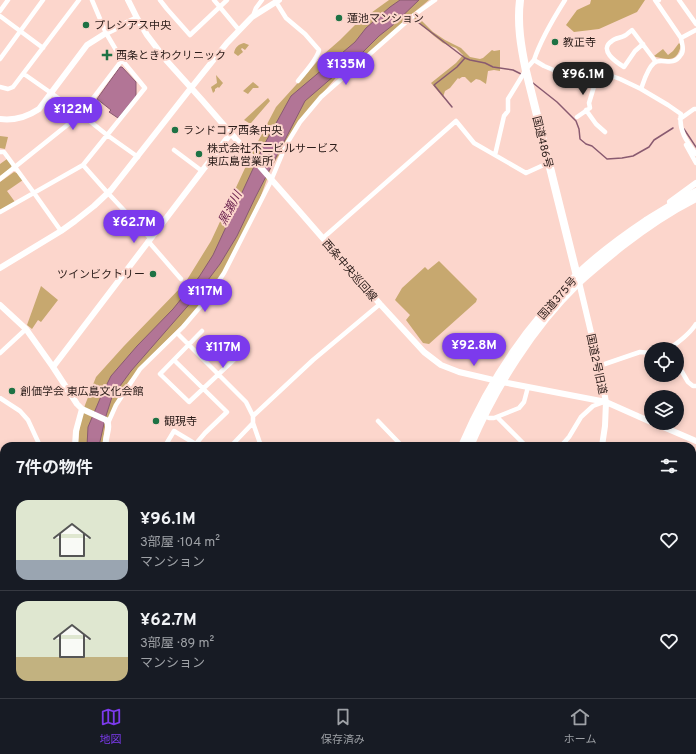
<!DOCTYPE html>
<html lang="ja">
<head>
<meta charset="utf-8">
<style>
  :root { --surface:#171b24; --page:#20242c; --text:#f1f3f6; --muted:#9ea1a6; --line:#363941; --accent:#7c3aed }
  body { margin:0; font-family:Overpass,"Noto Sans JP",sans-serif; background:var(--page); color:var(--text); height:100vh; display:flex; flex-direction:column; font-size:15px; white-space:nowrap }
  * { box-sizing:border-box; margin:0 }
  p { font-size:13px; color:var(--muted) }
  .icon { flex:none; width:22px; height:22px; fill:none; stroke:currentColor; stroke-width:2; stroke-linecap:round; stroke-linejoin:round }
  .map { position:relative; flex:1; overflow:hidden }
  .panel { position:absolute; left:0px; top:442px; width:696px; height:256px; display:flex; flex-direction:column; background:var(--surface); border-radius:12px 12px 0 0; box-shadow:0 2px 6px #0003 }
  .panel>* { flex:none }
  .tools { position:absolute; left:644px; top:342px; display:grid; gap:8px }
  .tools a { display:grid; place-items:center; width:40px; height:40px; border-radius:50%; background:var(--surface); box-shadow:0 2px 6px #0003; font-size:20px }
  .price { position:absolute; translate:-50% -34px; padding:0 9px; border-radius:14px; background:var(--accent); color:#fff; font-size:13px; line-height:26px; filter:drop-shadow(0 1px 2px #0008) }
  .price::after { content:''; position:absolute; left:50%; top:24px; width:12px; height:9px; margin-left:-6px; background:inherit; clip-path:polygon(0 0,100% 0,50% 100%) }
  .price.current { background:#222; color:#fff }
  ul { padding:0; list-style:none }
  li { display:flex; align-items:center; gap:12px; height:100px; padding:0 16px }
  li+li { border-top:1px solid var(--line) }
  li span { display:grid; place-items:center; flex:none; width:112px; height:80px; border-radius:12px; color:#555 }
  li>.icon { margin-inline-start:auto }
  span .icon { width:48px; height:48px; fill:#fffc; stroke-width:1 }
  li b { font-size:17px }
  h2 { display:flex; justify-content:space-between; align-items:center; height:48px; padding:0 16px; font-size:17px }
  .menu { display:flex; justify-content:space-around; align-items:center; height:56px; border-top:1px solid var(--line); background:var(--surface); font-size:11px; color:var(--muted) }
  .menu a { display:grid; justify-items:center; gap:2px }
  .menu .current { color:var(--accent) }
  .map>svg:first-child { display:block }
</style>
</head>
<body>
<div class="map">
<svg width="696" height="698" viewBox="0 0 696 698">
  <rect width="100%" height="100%" fill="#fcd6cc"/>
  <path fill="#c7a86f" d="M389 0H429L417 10 384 42 340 73 303 116 271 168 253 218 230 262 203 304 148 359 129 381 121 392 115 404 105 427 102 446H78L80 422 85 405 96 377 124 346 185 283 211 241 253 151 276 107 324 54 340 40 357 23Z
    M418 15V17L433 32 445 40 461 48 470 57 480 59 483 58 492 50 494 51 500 50V71L494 70 488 71 486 84 480 80 476 79 471 83 465 77H462L459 79 458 78 450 88 445 91 443 97 431 83 456 63 463 55 456 48 443 43 434 36 414 18Z
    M244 43 249 45 245 50 242 48 241 49 243 52 238 56 234 53C235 47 239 44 244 43Z
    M679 43 681 45C677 62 670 60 656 57L654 56 663 49 668 55 673 51Z
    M216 75 223 83 219 88 218 87 215 89V91L213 93 211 87 217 83Z
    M253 82 259 87 258 88H253L248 94 243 91Z
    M268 98 270 101 251 123H249L244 120Z
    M0 136 8 137 5 149 0 148Z
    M7 159 12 165 11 168 0 176V164Z
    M14 172 17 173 23 180 7 191 15 202 0 210V182Z
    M439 261 477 299 476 302 429 344 423 343 406 320 410 315 395 300 402 288 425 267 428 270Z
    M41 286 58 300 41 322 38 320 32 329 27 325Z
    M4 660V694L0 698V665Z
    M32 694H56L58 698H33Z"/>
  <path fill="#c6a669" d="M591 0H645L637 12 599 29 574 32 566 25 577 10 590 4Z"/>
  <path fill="#b27596" stroke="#895a70" d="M400 0H419L393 25 379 36 355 60 342 69 305 101 255 198 237 236 220 264 193 300 131 371 112 397 105 419 99 446H87L88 427 102 394 111 376 137 346 173 309 199 277 213 255 264 145 291 96 355 42 366 28 390 7Z
    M120 67H122L136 82V96L118 118 109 112 111 110 97 99Z
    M692 616 696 618V650L692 654Z
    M4 665V683L0 688V669Z
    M585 694H623L615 698H584Z"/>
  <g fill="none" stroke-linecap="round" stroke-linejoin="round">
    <path stroke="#895a70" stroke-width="1.5" d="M415 20 465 58 470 60 485 63 493 67 513 70 521 74
      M533 83 557 102 576 121 579 129 580 139 586 144 592 146 607 159 622 158 633 156 649 147 654 140 673 128
      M452 107 434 85 457 67 465 58
      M684 129 696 147"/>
    <path stroke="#fff" stroke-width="4.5" d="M160 0 167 9 190 35 227 0
      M214 0 239 30
      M659 0H655L681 38
      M679 0 696 24
      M276 2 286 18 305 34 319 50C317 60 304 73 298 81
      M0 11 8 0
      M0 16 43 48
      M253 16 256 8 262 0
      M643 44 635 51 624 67C616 62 598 50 612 41 615 38 620 38 624 36 627 35 629 32 632 30L656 62
      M0 59 43 0
      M534 60C541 39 553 19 565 0
      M24 74 81 114 107 135 138 157
      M0 87 8 89 13 87 79 0
      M641 89C644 81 647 69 654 63 661 57 673 67 680 56 685 51 682 44 681 38L696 30
      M586 110 596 124 605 132
      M577 117 590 108 589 103 596 80
      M680 119 694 109H696
      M686 145 696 163
      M174 150 202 171
      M0 152H4L34 193 61 231
      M495 155 504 116 508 111V99L527 68 534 60 544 66 582 82H592L603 76H612L620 79 641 89 668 105 681 114C678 130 687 142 696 154
      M83 165 106 191 150 238
      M0 179 81 114 122 60
      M0 212 83 165 145 88 122 60 106 33 92 0
      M323 238 456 121 474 143 526 173 548 163
      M148 241 181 279
      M202 331 160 374 189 402 240 354
      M177 333 246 402 253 416V423L261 446
      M669 349C679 342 690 334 696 324
      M677 350 678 365 688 382 693 386H696
      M0 353 26 329
      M174 360 227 412 205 433 194 446
      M599 366 640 352 651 353
      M0 398 20 411 28 420 40 446
      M253 416 313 360 380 304
      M484 416 489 418H494L519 408 524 402 528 387
      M497 417 526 446
      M378 421 402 446
      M108 423 116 405 140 369 183 327 206 300 224 273 270 183 286 145 300 122 321 97 414 15 435 0
      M165 446 174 431 199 446
      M231 446 253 423
      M455 446H457
      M561 446 569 437 581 417 593 406 604 402
      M0 462 4 467
      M0 505 4 502
      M203 694 208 698
      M294 694 297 698
      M381 694 384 698
      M485 694 487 698
      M680 694 687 696 691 698
      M106 698 115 694
      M176 698 180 694
      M395 698 399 694
      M420 698 421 694
      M626 698 634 694"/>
    <path stroke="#fff" stroke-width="6" d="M128 0 137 18 147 35 166 60 202 100 248 153 300 212 380 304 424 352 441 365 459 372 502 382 606 402 651 422
      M0 119C15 121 27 117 39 109L87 45 106 33 137 18
      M670 202 696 183
      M0 268 61 231 75 221 94 206 111 190 187 93 227 43 252 17 279 0
      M579 282 599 366 606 402 605 426 602 446
      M0 305 26 329 53 367 77 404 82 409 106 420C112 427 104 437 106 446
      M53 367 231 133
      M654 423 696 441
      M75 446 76 431 82 409
      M0 648 4 645
      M141 694 145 698
      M6 698 9 694
      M540 698 541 694"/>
    <path stroke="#fff" stroke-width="8" d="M520 0C517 24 521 47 526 71L578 280
      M462 446C483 397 510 352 544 312 555 299 565 287 577 275 598 255 622 237 646 221 662 211 679 200 696 192
      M470 446C495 387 532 328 578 283 592 270 607 258 622 246 645 228 670 211 696 198
      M333 698 336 694
      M341 698 344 694"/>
  </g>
  <g fill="#1e7244" stroke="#fcd6cc" stroke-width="1.5">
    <circle cx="339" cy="18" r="4"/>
    <circle cx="86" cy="25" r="4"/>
    <circle cx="555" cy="42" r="4"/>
    <path d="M105 49h4v4h4v4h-4v4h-4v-4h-4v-4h4z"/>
    <circle cx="175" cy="130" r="4"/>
    <circle cx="199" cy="154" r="4"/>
    <circle cx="153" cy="274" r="4"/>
    <circle cx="12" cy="391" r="4"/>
    <circle cx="156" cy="421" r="4"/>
  </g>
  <g text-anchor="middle" stroke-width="4" stroke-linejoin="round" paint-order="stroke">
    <g font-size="11" fill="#2a1c19" stroke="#fcd6cc" text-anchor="start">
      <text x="347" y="22">蓮池マンション</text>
      <text x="94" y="29">プレシアス中央</text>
      <text x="563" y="46">教正寺</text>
      <text x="116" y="59">西条ときわクリニック</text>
      <text x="183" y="134">ランドコア西条中央</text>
      <text x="207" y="152">株式会社不二ビルサービス<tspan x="207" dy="13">東広島営業所</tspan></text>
      <text x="145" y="278" text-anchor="end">ツインビクトリー</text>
      <text x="20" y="395">創価学会 東広島文化会館</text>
      <text x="164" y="425">観現寺</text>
    </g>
    <g font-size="11" fill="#2a1c19" stroke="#fcd6cc">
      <text transform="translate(543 142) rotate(76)" y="4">国道486号</text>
      <text transform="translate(350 270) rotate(49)" y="4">西条中央巡回線</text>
      <text transform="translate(557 298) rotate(-49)" y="4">国道375号</text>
      <text transform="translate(597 364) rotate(78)" y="4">国道2号旧道</text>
    </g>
    <g font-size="12" font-style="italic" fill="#671e4b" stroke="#fcd6cc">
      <text transform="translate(230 208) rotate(-62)" y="4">黒瀬川</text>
    </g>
  </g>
</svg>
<div class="tools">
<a><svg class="icon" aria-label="locate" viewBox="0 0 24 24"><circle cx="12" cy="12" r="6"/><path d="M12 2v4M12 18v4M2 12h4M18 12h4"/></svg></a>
<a><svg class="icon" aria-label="layers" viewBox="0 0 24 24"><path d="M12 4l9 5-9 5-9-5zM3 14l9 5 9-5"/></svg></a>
</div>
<b class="price" style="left:346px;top:86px">¥135M</b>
<b class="price current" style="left:583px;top:96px">¥96.1M</b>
<b class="price" style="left:73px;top:131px">¥122M</b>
<b class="price" style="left:134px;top:244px">¥62.7M</b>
<b class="price" style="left:205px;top:313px">¥117M</b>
<b class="price" style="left:474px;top:367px">¥92.8M</b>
<b class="price" style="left:223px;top:369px">¥117M</b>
<section class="panel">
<h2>7件の物件<svg class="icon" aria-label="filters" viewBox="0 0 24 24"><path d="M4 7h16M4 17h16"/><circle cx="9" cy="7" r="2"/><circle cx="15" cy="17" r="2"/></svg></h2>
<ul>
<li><span style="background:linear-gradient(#dfe7d0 75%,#9aa5b1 0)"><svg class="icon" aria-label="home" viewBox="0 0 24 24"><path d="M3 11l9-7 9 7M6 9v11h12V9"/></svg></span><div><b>¥96.1M</b><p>3部屋 · 104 m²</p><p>マンション</p></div><svg class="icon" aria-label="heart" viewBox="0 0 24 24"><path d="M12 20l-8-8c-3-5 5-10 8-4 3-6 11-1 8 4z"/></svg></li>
<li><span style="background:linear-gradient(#dfe7d0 70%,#c2b280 0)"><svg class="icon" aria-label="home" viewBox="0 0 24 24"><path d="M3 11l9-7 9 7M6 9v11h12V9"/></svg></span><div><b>¥62.7M</b><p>3部屋 · 89 m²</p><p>マンション</p></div><svg class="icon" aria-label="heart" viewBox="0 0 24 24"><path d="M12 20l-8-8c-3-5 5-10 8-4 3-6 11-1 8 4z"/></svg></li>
</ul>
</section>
</div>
<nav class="menu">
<a class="current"><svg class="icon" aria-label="map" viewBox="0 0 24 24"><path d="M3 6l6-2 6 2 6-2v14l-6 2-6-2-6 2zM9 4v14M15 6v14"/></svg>地図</a>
<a><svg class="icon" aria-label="saved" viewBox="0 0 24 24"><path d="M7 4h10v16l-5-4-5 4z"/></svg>保存済み</a>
<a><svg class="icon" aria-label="home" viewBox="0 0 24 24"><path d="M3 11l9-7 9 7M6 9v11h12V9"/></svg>ホーム</a>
</nav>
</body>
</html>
